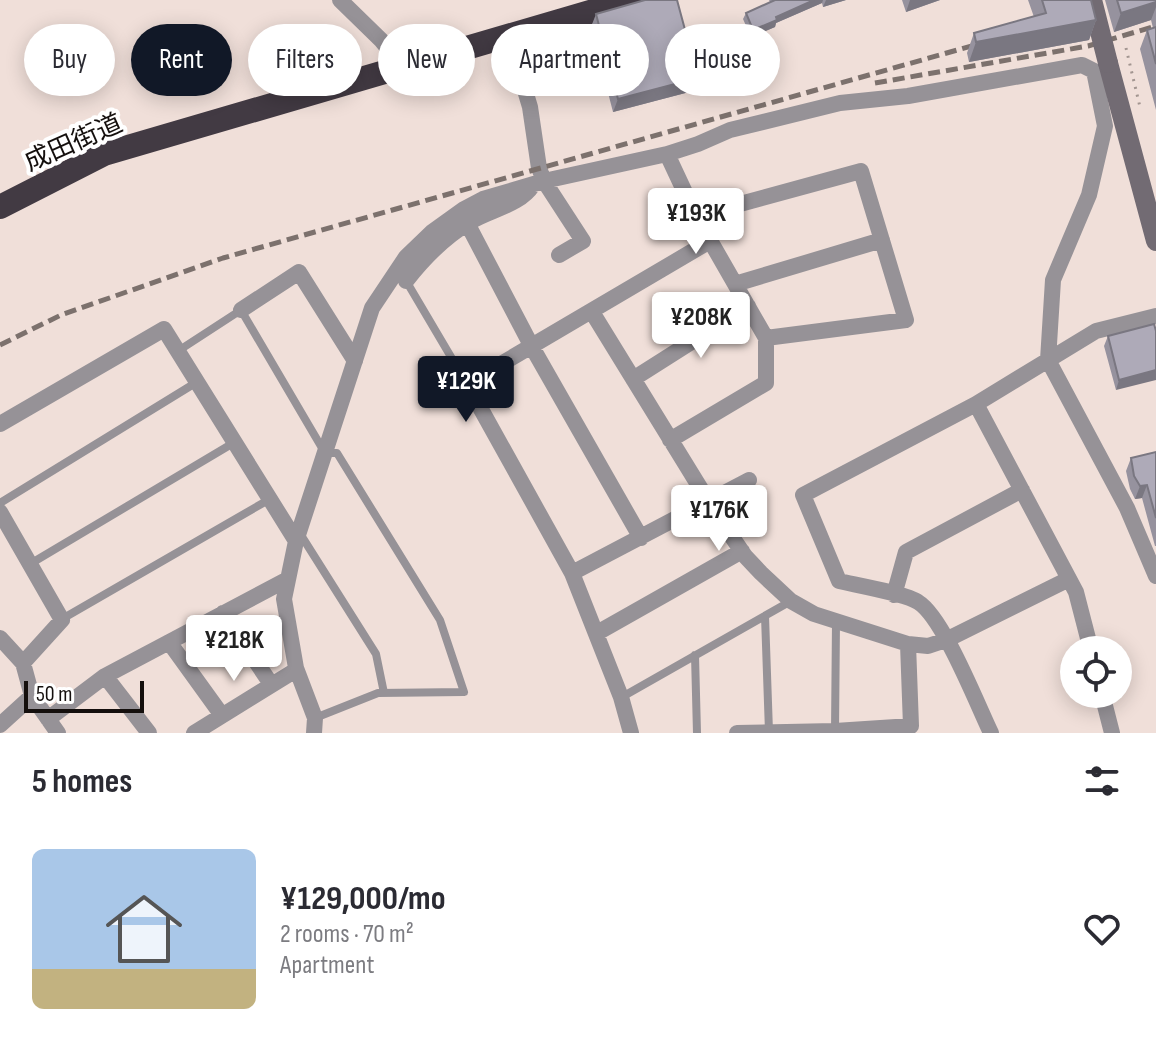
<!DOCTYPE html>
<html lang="en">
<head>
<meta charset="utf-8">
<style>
  :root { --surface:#fff; --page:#f2f2f3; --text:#2b2b33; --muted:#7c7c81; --accent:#111827 }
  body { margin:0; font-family:"Sofia Sans Condensed","Noto Sans JP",sans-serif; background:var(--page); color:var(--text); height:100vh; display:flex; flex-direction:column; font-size:30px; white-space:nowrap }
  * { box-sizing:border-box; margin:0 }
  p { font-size:26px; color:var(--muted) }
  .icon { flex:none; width:44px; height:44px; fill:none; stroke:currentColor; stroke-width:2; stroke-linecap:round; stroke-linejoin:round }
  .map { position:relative; height:733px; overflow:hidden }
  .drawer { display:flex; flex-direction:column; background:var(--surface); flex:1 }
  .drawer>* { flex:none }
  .hud { position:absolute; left:24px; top:24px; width:1108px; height:72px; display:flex; gap:16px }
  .controls { position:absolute; left:1060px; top:636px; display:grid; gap:16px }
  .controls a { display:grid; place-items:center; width:72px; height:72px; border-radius:50%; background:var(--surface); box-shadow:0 4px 20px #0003; font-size:40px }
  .scale { position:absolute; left:24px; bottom:20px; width:120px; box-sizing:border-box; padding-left:8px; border:4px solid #140f0d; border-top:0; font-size:22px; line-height:28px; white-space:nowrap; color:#140f0d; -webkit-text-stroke:6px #fff; paint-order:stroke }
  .price { position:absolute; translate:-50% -68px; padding:0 18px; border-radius:8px; background:#fff; color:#222; font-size:26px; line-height:52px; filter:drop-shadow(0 2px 4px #0008) }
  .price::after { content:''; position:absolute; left:50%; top:48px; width:24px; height:18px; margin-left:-12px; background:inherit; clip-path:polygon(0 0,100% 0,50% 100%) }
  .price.on { background:var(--accent); color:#fff }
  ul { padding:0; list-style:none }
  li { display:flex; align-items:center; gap:24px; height:200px; padding:0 32px }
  li span { display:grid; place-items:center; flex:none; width:224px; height:160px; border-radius:12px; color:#555 }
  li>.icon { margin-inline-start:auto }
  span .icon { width:96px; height:96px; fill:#fffc; stroke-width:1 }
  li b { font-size:34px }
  h2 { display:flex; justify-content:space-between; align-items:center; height:96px; padding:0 32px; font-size:34px }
  .tag { padding:0 28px; border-radius:36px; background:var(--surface); box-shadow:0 4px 20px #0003; font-size:28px; line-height:72px }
  .tag.on { background:var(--accent); color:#fff }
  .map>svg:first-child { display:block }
</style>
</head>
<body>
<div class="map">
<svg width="1156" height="733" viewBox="0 0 1156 733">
  <rect width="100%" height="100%" fill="#f0dfd9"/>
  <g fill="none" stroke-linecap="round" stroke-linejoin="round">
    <path stroke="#a29590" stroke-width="3" stroke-dasharray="2 6" stroke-linecap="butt" d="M1126 48 1140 107"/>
    <path stroke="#969297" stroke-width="8" d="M405 279 467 384
      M178 351 241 310 325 453H337L440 620 464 692 378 693 315 718
      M0 503 197 382
      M299 532 376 654 384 693
      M30 564 235 442
      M765 616 769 732
      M62 619 270 499
      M695 655 697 733
      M622 697 791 601
      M835 731 836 622"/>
    <path stroke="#969297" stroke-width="16" d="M340 0 381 40 403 67
      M509 37 530 107 539 168 544 181 583 241 559 255
      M667 154 696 216 766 338V383L670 440
      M696 216 861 171 906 320 766 338
      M467 223 532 347 641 538
      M406 281C424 258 444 237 470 222 491 209 519 206 533 185
      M735 284 882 240
      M241 310 299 272 355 361
      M592 312 715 512 745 556 761 573 791 601 814 614 908 644 928 646 946 640 1069 579
      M633 379 748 306
      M976 404 1076 592 1091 650
      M0 424 164 329 296 541
      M0 512 62 620 23 663
      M572 573 749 480
      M894 595 906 552 1022 490
      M223 613 271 684
      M597 633 742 551
      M0 638 23 663 32 696 58 733
      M169 642 221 714
      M105 676 149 733
      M1102 694 1112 733
      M48 719 105 676 288 579
      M0 725 32 696
      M194 733 296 670
      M314 733 315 718 296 668 284 599 296 541 372 308 406 257 432 232 464 209 483 199 544 181 667 154 698 144 730 130 840 103 908 96 1082 65 1094 71 1105 126 1089 195 1053 280 1048 360 1127 508 1156 576
      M631 733 621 697 572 573 467 384 710 241
      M737 733 835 731 911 726 908 644
      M991 733C977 704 943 617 918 602 907 594 856 585 839 581L803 495 976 404 1096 331 1156 316"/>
    <path stroke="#726b73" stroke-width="20" d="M1108 63 1156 241"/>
    <path stroke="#423a43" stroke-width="24" d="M0 207 104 154 631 0"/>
    <path stroke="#7c716d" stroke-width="5" stroke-dasharray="12 6" stroke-linecap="butt" d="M1074 18 1137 0
      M875 83 1088 46 1156 26
      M0 345 61 315 223 258 989 41"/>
    <path stroke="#726b73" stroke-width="20" d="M1092 0 1108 63"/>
  </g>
  <path fill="#96929e" d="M769 0H846L823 7 822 3 776 23 775 27 751 37 743 19 746 13 770 2Z
    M902 0H940L906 12Z
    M1028 0H1091L1096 20 1089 40 969 62 967 53 974 33 1034 17Z
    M1105 0H1156V110L1140 49 1147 30 1153 28 1151 20 1114 32Z
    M596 14 693 91 613 112 591 27Z
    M1154 324 1116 390 1104 346 1108 336Z
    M1156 452V546H1155L1142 498 1135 499 1130 489 1126 471 1131 458Z"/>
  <path fill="#7a7781" d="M814 0H823L822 3 776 23 775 27 751 37 753 30 776 17Z
    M826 0H846L823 7Z
    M910 0H940L906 12Z
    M1156 2V7L1151 20 1114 32 1121 13Z
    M1096 20 1089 40 969 62 976 42Z
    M698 78 693 91 613 112 618 99Z
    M1156 370V380L1116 390 1119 380Z
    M1147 485 1142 498 1135 499 1140 486Z"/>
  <path fill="#aeaab8" stroke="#7a7781" stroke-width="2" d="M645 0H677L698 78 618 99 596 14Z
    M775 0H814L776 17 777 20 753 30 746 13Z
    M1042 0H1091L1096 20 976 42 974 33 1046 13Z
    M1117 0H1156V2L1121 13Z
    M1156 27V64L1147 30Z
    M1154 324 1156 331V370L1119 380 1108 336Z
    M1156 452V518L1147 485 1140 486 1134 476 1131 458Z"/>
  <g text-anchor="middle" stroke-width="8" stroke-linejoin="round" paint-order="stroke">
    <g font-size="26" fill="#140f0d" stroke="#fff">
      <text transform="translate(73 142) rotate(-24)" y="9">成田街道</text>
    </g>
  </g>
</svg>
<div class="controls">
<a><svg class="icon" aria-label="locate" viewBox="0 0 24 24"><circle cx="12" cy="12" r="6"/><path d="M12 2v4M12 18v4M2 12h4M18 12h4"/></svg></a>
</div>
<div class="scale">50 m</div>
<b class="price" style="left:696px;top:256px">¥193K</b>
<b class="price" style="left:701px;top:360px">¥208K</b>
<b class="price on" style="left:466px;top:424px">¥129K</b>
<b class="price" style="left:719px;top:553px">¥176K</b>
<b class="price" style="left:234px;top:683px">¥218K</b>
<div class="hud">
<a class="tag">Buy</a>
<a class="tag on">Rent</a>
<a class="tag">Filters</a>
<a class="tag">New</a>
<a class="tag">Apartment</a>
<a class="tag">House</a>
</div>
</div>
<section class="drawer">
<h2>5 homes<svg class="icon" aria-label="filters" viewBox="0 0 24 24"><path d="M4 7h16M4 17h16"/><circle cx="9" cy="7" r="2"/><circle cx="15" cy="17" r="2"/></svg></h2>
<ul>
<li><span style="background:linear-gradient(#a9c7e8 75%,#c2b280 0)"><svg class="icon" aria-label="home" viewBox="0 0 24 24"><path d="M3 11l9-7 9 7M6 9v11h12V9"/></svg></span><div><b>¥129,000/mo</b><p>2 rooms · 70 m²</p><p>Apartment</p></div><svg class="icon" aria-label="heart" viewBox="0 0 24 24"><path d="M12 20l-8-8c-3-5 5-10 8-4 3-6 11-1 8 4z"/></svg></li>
</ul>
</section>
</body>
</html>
